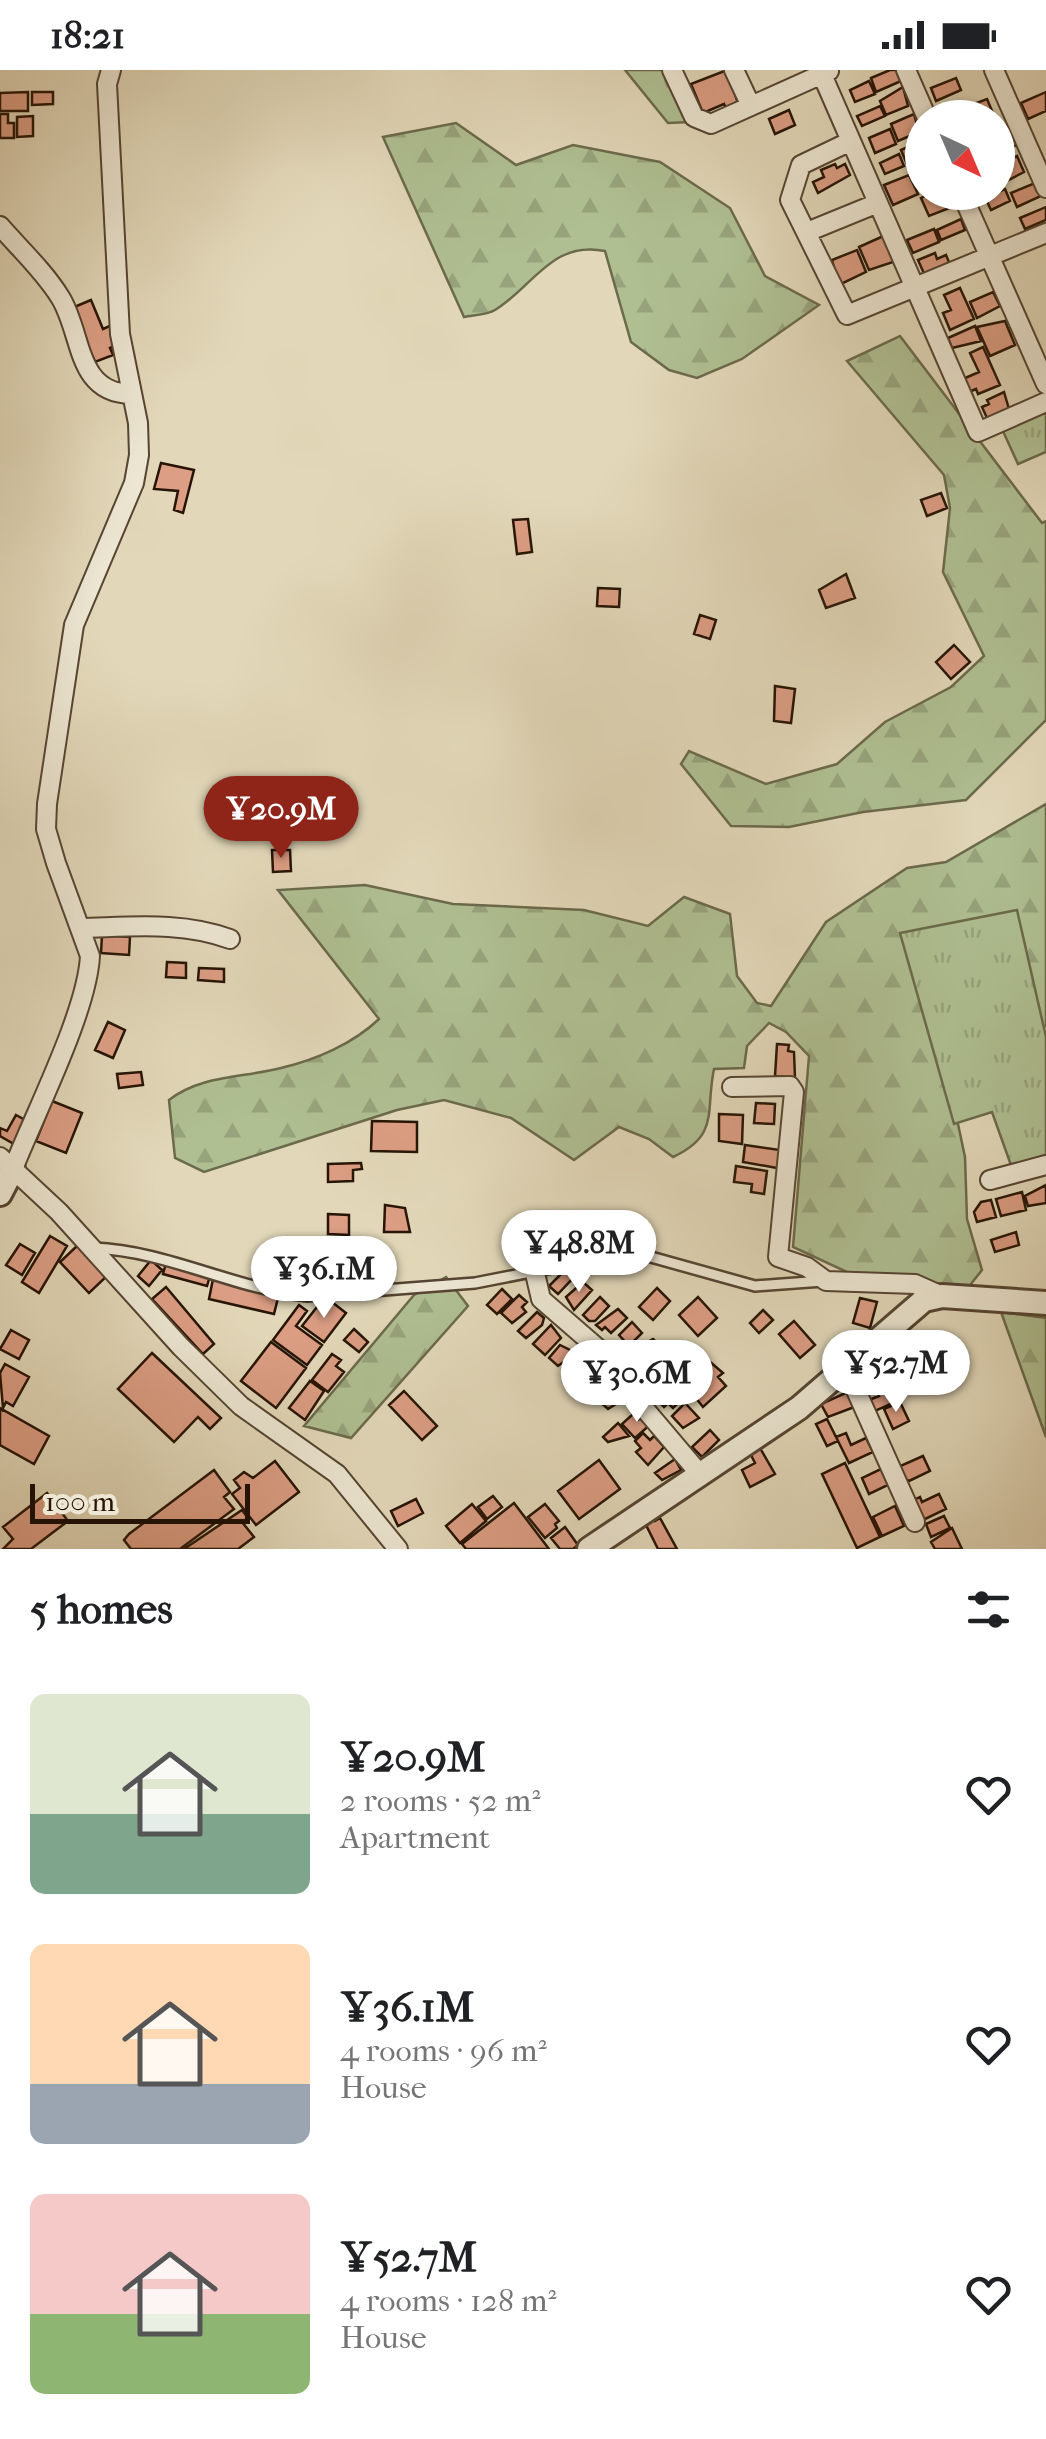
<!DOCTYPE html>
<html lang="en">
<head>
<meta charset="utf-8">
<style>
  :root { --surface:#fff; --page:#f6f6f6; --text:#202124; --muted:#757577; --accent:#8f2418 }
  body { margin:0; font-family:"IM FELL French Canon",serif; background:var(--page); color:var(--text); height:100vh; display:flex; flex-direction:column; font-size:38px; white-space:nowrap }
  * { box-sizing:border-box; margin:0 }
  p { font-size:32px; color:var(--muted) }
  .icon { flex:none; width:55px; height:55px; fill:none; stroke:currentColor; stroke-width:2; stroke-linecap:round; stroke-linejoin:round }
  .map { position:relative; height:1479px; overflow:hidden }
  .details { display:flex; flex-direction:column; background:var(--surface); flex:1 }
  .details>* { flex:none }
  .needle { width:65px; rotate:136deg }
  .buttons { position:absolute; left:905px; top:30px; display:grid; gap:20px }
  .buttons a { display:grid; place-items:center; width:110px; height:110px; border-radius:50%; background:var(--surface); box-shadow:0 2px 8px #0004; font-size:50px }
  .scale { position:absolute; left:30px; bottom:25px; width:220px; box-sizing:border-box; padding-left:10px; border:5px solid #271405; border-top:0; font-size:28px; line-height:35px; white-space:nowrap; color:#271405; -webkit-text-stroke:8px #ece6d2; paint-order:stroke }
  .price { position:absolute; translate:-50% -85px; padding:0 22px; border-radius:35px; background:#fff; color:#222; font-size:32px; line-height:65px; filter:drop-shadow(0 2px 5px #0008) }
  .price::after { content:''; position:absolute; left:50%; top:60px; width:30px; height:22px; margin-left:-15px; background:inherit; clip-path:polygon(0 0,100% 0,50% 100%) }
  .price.active { background:var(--accent); color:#fff }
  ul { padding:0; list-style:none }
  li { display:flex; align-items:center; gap:30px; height:250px; padding:0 30px }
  li span { display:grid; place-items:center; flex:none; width:280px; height:200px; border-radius:15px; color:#555 }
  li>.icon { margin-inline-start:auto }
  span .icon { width:120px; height:120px; fill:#fffc; stroke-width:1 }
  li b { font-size:42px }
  h2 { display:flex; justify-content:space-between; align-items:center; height:120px; padding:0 30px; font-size:42px }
  .status { display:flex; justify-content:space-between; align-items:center; height:70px; padding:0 50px; background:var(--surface); direction:ltr }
  .status svg { height:28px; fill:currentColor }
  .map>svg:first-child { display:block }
</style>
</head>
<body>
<div class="status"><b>18:21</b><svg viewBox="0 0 49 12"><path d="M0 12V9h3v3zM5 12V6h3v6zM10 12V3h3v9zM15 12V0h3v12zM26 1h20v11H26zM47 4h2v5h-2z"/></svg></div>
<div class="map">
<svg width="1046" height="1479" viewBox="0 0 1046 1479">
  <defs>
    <pattern id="forest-firs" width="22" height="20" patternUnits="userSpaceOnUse" patternTransform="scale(2.5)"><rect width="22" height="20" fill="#afbf92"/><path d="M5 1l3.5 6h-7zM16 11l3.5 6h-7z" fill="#97a37c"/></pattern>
    <pattern id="park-tufts" width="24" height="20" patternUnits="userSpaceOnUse" patternTransform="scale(2.5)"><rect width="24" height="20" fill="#afbf92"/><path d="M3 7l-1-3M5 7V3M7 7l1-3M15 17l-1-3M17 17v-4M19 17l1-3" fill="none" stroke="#97a37c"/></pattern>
  </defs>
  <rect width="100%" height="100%" fill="#e2d8b9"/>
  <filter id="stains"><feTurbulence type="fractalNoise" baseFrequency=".002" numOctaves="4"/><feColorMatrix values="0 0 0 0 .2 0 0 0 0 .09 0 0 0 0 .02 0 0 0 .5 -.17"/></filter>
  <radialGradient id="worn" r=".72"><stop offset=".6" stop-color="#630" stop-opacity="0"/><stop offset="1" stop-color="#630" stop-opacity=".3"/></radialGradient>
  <path fill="url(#forest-firs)" stroke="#6b6a4c" stroke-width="2.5" d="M456 53 516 95 573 75 660 92 730 138 765 206 819 235 742 289 697 308 669 300 631 272 605 181C552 170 533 217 495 240 487 245 473 245 464 247L383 67Z
    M900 266 1042 453 1046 451V650L966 730 863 742 789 757 731 756 681 694 689 681 766 714 837 694 885 652 951 617 984 586 943 502 950 438 944 405 847 291Z
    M1046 734V955L1038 965 949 1012 965 1087 967 1149 982 1200 967 1219 849 1203 793 1177 809 986 786 962 769 953 747 976 744 998 714 999C705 1042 720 1065 673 1087L649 1069 619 1057 574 1090 511 1048 444 1030 397 1040 204 1102 175 1088 169 1030C201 1005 242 1008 281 998 315 990 353 974 379 949L278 820 365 815 453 834 584 840 648 856 684 827 730 844 737 906 757 933 771 936 826 852 907 798 946 792Z
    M446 1207 468 1236 351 1368 304 1356 414 1225Z
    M1001 1242 1046 1248V1367Z"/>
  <path fill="url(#park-tufts)" stroke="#6b6a4c" stroke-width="2.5" d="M625 0H668L690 52 668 53Z
    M1040 342 1046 344V382L1018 394 1002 359Z
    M1017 840 1046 967V1089L1012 1098 992 1042 954 1054 900 863Z"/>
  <path fill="#dc9e84" stroke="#271405" stroke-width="2.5" d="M727 0 739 36 727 41 724 34 703 43 691 14Z
    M890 0H896L901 11 876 22 871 8Z
    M956 8 961 20 936 31 931 18Z
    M869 11 875 24 855 32 850 20Z
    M903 17 908 36 886 45 880 31Z
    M28 22V41H0V23Z
    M32 22H53V34L32 35Z
    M1046 22V41L1028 49 1021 33Z
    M987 29 995 48H976L971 35Z
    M880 36 885 46 862 56 857 46Z
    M789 40 795 55 775 64 769 49Z
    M0 44H8V53H14V68H0Z
    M914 44 919 62 898 71 891 54Z
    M33 46V66L17 67V47Z
    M890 59 896 74 875 83 869 68Z
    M1016 61 1021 73 998 83V66Z
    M922 71V90L908 97 901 80Z
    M899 84 904 96 885 104 880 93Z
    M1017 86 1024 102 1005 112 998 95Z
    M835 94 837 98 845 94 850 105 818 123 813 112 824 107 821 100Z
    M909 105 918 124 893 135 884 115Z
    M1035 113 1041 126 1017 137 1011 123Z
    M1005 119 1010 131 991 140 985 127Z
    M933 122H951L957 135 929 146 921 128Z
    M1046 137V150L1025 159 1020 148Z
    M961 149 965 160 941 170 937 160Z
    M934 159 939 172 913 183 907 170Z
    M888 164 899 190 869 200 859 177Z
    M857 180 866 202 839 215 832 190Z
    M935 183 937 189 946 185 951 197 926 208 918 190Z
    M960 218 974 249 950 260 943 243 951 240 944 225Z
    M993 222 1000 236 977 248 970 232Z
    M91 230 103 259 114 254 117 275 110 278 113 285 95 292 72 238Z
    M1005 251 1015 275 990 286 977 257Z
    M975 256 981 271 952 278 948 268Z
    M983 277 1000 315 978 324 976 319 969 322 963 309 979 302 970 283Z
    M1004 322 1009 339 987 348 982 337 989 334 987 330Z
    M161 393 194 400 183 443 174 440 178 421 154 419Z
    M941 423 947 438 927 446 921 430Z
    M528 449 532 482 517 484 513 450Z
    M846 504 855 528 826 538 819 520Z
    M598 518 620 519 619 537 597 536Z
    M700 545 716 550 710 569 694 564Z
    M954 575 970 592 951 609 936 592Z
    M775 616 795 619 791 653 774 651Z
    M272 780H290L291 801 273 802Z
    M102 865 130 867 129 885 101 883Z
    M167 892 186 893V908L166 907Z
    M199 898 224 899V912L198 910Z
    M108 952 125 960 113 988 95 980Z
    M777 974 789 975 788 981 794 982 795 1008 775 1006Z
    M141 1002 143 1015 119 1018 117 1004Z
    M52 1031 82 1043 66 1083 36 1071Z
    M756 1033 775 1034 774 1054 754 1053Z
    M719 1044 743 1045 742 1074 719 1071Z
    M16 1045 27 1051 14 1074 0 1066V1058L7 1061Z
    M372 1051 417 1052V1082L371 1081Z
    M745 1075 780 1080 777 1098 743 1092Z
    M361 1093 362 1099 353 1100V1111L328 1112V1094Z
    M736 1096 767 1101 764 1124 751 1122 752 1114 734 1112Z
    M1046 1115V1133L1028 1136 1025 1126Z
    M1022 1122 1026 1140 1001 1146 996 1129Z
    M991 1130 996 1147 977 1152 974 1142 981 1132Z
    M385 1135 405 1138 410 1162H384Z
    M328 1144 349 1145V1165L328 1164Z
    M1016 1162 1019 1175 995 1182 991 1170Z
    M50 1166 67 1176 39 1223 22 1212Z
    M20 1174 35 1183 22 1205 6 1195Z
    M79 1174 109 1204 89 1223 60 1192Z
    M325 1176H345V1200H325Z
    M347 1178H362L359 1221 324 1220V1202H347Z
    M151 1190 162 1200 149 1216 138 1206Z
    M166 1193 210 1206 207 1216 163 1204Z
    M564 1201 574 1207 558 1224 549 1216Z
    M213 1209 279 1224 274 1244 209 1229Z
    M583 1212 592 1220 574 1240 566 1227Z
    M166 1217 214 1274 203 1284 152 1229Z
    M657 1218 670 1231 653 1250 639 1237Z
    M502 1219 512 1229 497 1244 487 1235Z
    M519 1225 527 1232 522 1237 526 1242 512 1253 501 1243Z
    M600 1227 609 1236 595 1251H589L583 1245Z
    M698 1227 717 1248 698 1266 679 1245Z
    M860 1228 877 1232 870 1258 853 1253Z
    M321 1232 329 1237 332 1232 346 1243 324 1272 302 1256Z
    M299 1235 307 1241 296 1256 322 1275 307 1295 273 1270Z
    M618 1239 627 1248 611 1263 605 1257 602 1260 596 1255Z
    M763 1240 773 1250 759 1263 750 1253Z
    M537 1242 544 1248 542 1255 526 1268 518 1261Z
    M794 1251 815 1275 800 1288 779 1264Z
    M632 1252 642 1263 629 1276 619 1265Z
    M551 1255 561 1268 545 1285 533 1274Z
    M354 1259 368 1272 359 1282 344 1270Z
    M11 1260 29 1270 19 1289 0 1279Z
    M944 1265 958 1310 944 1315 929 1271Z
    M653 1269 660 1276 645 1290 635 1279Z
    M271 1272 306 1298 276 1338 241 1311Z
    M560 1275 576 1283 558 1296 549 1288Z
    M666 1282 674 1290 654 1304 645 1295 656 1284 660 1288Z
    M152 1283 221 1348 210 1359 198 1347 174 1372 118 1319Z
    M332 1284 341 1290 336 1296 344 1302 328 1322 312 1310Z
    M584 1286 595 1296 579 1312 567 1300Z
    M880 1289 890 1309 873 1316 867 1295Z
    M709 1291 723 1303 718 1307 726 1316 703 1337 685 1314Z
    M5 1294 29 1307 13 1336 6 1332 3 1338 0 1303Z
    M600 1301 610 1310 598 1323 591 1324 582 1315Z
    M892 1309 902 1329 875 1341 869 1330 879 1326 874 1317Z
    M310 1311 324 1321 305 1350 289 1338Z
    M618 1314 625 1321 621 1326 624 1329 608 1339 600 1332Z
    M670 1317 681 1330 673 1338 668 1333 664 1337 655 1328Z
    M404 1321 437 1356 422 1370 389 1335Z
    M850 1321 857 1336 828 1347 821 1334Z
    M900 1332 909 1351 893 1359 884 1339Z
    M685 1333 699 1348 683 1358 672 1346Z
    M0 1338 49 1366 34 1394 0 1375Z
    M633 1344 638 1350 644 1345 652 1353 635 1368 622 1354Z
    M827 1349 838 1371 827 1376 816 1354Z
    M618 1353 629 1366 608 1372 603 1367Z
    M710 1360 719 1370 702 1387 692 1377Z
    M643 1363 650 1370 654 1366 664 1377 648 1395 636 1382 641 1378 635 1371Z
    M846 1363 851 1375 866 1368 873 1382 849 1393 836 1367Z
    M760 1378 775 1404 750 1417 742 1400 755 1393 750 1383Z
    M923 1386 930 1401 909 1411 904 1408 898 1397Z
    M675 1389 681 1400 662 1410 655 1403Z
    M599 1390 620 1419 579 1449 558 1421Z
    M275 1391 299 1422 256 1455 232 1424 240 1418 234 1410 244 1402 253 1408Z
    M845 1393 880 1467 857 1478 822 1404Z
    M881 1399 888 1415 869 1424 862 1408Z
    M214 1400 230 1422 224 1427 234 1439 180 1479H131L124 1470 129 1464Z
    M47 1423 68 1451 31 1479H3L13 1469 3 1457Z
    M939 1424 946 1439 923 1450 914 1430 920 1427 922 1432Z
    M493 1426 502 1437 487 1449 478 1437Z
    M416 1429 423 1443 398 1456 391 1441Z
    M514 1433 549 1479H466L462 1474Z
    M472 1434 486 1451 460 1473 446 1456Z
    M545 1434 559 1451 555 1454 557 1458 545 1468 528 1447Z
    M895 1436 904 1456 882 1466 873 1447Z
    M242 1440 248 1448 242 1452 254 1467 238 1479H184Z
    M653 1446 655 1451 660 1448 677 1479H658L644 1451Z
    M944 1446 950 1458 931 1467 926 1454Z
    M565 1457 578 1475 573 1479H560L551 1468Z
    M952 1458 962 1479H935L931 1472Z"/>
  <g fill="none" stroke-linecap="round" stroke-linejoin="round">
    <defs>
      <path id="service" d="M94 1178C168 1181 234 1219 307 1226L475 1213 633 1182 755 1216 823 1211"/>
      <path id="minor" d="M672 0 694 47 711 54 829 1
        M734 0 751 36
        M820 0 978 362 1046 332
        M906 0 927 48
        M994 0 1046 118
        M851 71 801 95 790 130 847 245 1046 163
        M961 122 1046 314
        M0 156C19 178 44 201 60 227 83 263 75 323 131 324
        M807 162 878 133
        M80 858C130 857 182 851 230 869
        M732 1017 790 1016 794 1022 778 1187 807 1197 826 1211 915 1214 942 1226
        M0 1087 59 1142 181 1277 241 1336 337 1404 398 1479
        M13 1099C35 1043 87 942 90 886L56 793 46 759 47 734 74 555 134 413 139 385 138 353 120 264 107 14 111 0
        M990 1110 1046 1095
        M534 1199 541 1229 624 1301 638 1331 699 1403
        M846 1298 915 1452"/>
      <path id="tertiary" d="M0 1124 13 1099
        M589 1479 799 1338 924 1230 942 1226 1046 1233"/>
    </defs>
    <use href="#service" stroke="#564532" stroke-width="14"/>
    <use href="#minor" stroke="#564532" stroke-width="22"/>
    <use href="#tertiary" stroke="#564532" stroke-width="28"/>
    <use href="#service" stroke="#ece6d2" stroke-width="9"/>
    <use href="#minor" stroke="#ece6d2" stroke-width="18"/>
    <use href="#tertiary" stroke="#ece6d2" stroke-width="22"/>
  </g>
  <rect width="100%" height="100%" filter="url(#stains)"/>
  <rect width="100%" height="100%" fill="url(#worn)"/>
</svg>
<div class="buttons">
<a><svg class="needle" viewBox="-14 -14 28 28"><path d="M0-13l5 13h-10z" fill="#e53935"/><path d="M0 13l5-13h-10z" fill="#757577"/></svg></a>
</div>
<div class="scale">100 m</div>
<b class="price active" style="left:281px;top:791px">¥20.9M</b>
<b class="price" style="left:579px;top:1225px">¥48.8M</b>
<b class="price" style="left:324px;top:1251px">¥36.1M</b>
<b class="price" style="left:896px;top:1345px">¥52.7M</b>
<b class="price" style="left:637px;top:1355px">¥30.6M</b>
</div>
<section class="details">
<h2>5 homes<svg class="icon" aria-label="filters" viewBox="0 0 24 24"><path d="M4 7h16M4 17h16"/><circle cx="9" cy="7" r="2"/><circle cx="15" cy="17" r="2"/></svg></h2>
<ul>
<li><span style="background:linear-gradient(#dfe7d0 60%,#7fa58c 0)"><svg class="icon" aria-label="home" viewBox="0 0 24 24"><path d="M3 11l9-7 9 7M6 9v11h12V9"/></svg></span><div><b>¥20.9M</b><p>2 rooms · 52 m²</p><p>Apartment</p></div><svg class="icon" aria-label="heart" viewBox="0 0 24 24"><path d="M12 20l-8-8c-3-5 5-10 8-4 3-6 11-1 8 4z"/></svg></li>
<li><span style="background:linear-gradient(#ffd9b3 70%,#9aa5b1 0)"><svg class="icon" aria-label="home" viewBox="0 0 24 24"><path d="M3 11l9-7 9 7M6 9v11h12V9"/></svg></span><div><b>¥36.1M</b><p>4 rooms · 96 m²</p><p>House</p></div><svg class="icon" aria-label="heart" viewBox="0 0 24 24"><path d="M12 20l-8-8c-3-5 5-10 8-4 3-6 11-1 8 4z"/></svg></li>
<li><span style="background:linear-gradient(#f6c9c9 60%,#8fb573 0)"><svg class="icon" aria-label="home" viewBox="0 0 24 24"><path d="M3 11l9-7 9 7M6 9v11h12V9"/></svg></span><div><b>¥52.7M</b><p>4 rooms · 128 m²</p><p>House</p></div><svg class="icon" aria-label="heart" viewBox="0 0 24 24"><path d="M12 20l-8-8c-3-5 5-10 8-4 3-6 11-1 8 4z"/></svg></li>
</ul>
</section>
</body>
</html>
